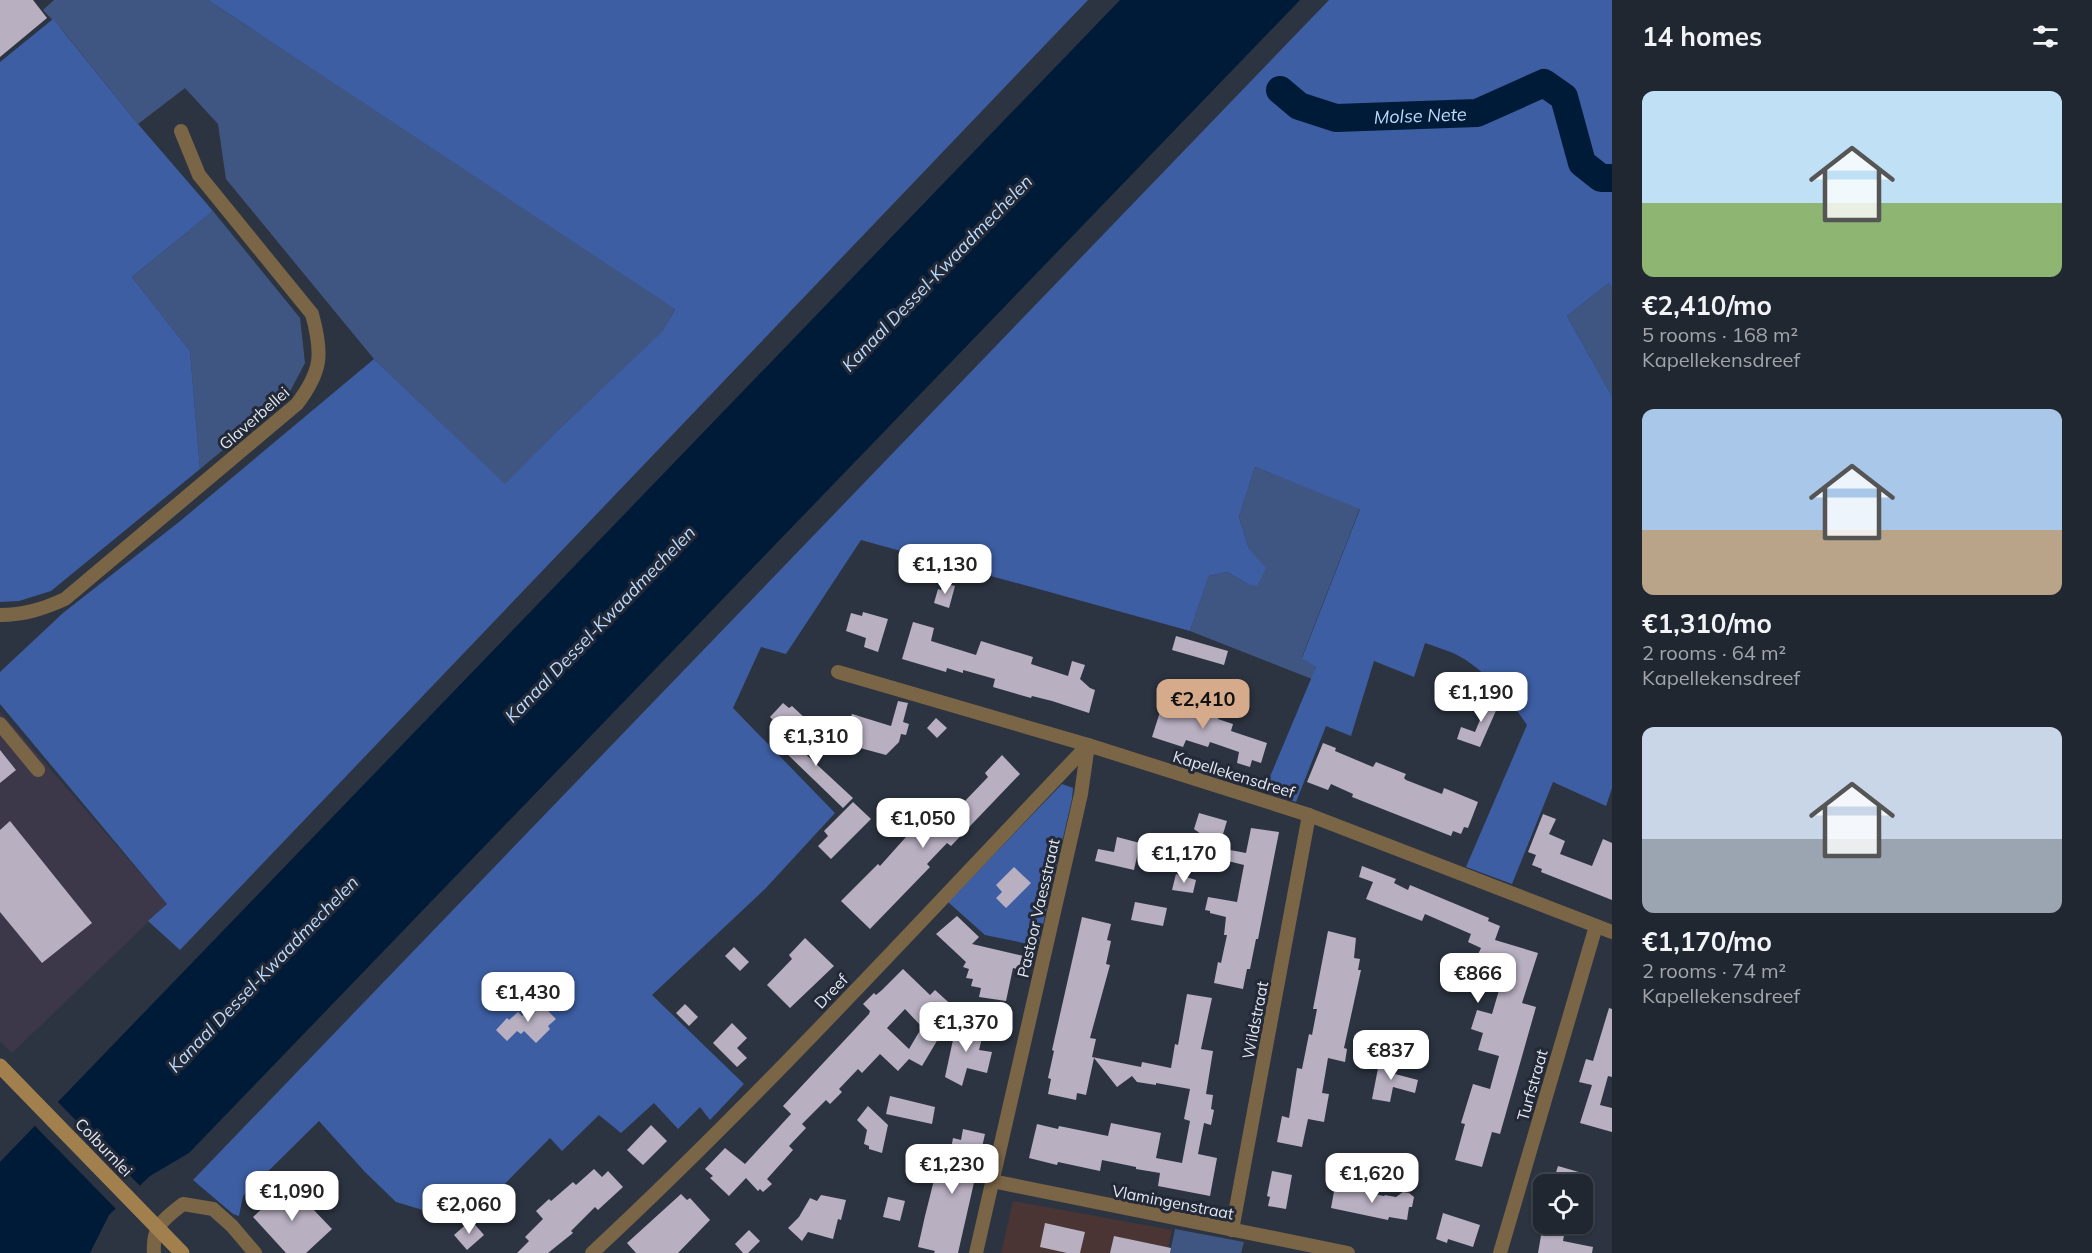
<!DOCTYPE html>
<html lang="en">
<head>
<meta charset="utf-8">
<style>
  :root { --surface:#212731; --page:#292f39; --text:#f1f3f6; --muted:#a2a5ab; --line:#3e444d; --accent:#d6ab8b }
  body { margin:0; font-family:Mulish,sans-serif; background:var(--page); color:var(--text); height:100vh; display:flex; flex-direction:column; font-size:22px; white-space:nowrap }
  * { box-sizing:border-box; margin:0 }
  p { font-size:20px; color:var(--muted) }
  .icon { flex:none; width:33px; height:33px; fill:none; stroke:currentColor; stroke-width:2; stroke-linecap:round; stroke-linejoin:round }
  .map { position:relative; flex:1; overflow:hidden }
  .panel { display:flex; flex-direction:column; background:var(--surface); width:480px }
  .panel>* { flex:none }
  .tools { position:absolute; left:1533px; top:1174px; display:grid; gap:12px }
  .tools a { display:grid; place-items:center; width:60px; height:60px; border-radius:12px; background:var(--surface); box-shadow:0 2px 4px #0004,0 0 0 2px var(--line); font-size:30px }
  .price { position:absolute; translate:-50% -51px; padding:0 14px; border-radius:12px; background:#fff; color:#222; font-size:20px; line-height:39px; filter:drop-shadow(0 2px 3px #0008) }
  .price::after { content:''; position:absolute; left:50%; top:36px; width:18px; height:14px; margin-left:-9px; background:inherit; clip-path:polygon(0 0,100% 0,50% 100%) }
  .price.active { background:var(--accent); color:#111 }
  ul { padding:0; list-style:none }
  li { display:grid; align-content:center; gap:12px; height:318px; padding:0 30px }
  li span { display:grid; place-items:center; height:186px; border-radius:12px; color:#555 }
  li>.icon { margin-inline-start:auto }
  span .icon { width:108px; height:108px; fill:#fffc; stroke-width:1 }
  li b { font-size:26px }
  h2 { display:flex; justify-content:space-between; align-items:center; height:72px; padding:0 30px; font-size:26px }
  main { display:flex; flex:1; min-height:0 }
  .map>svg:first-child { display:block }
</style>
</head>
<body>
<main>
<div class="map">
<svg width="1612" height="1253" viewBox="0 0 1612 1253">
  <rect width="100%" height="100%" fill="#2c3441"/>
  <path fill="#3d3849" d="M0 711 167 904 12 1053 0 1041Z"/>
  <path fill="#4a3534" d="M1013 1201 1172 1230 1167 1253H1001Z"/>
  <g fill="#405682">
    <path d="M54 0H208L675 308 664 331 557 431 505 485 374 359 226 179 218 124 185 88 138 124 63 31 43 10Z"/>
    <path d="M213 211 300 318 305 363 287 397 200 469 190 351 132 277Z"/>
    <path d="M1609 283 1612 289V396L1567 316Z"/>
    <path d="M1255 467 1360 508 1302 657 1316 666 1312 679 1190 631 1209 576 1227 572 1248 584 1249 549 1239 517Z"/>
    <path d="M1175 1229 1244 1242 1241 1253H1170Z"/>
  </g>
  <g fill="#3d5ea2">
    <path d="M208 0H1088L180 950 148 921 167 904 0 704V672L63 613 179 522 374 359 505 484 557 431 663 331 675 309Z"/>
    <path d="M1329 0H1612V289L1609 283 1567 316 1612 396V788L1606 806 1553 782 1512 884 1466 867 1527 725C1511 700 1484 669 1457 655 1447 650 1436 647 1425 643L1414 677 1374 661 1351 736 1326 726 1296 802 1264 791 1316 667 1302 658 1360 509 1255 467 1239 517 1249 549 1266 568 1257 586 1248 584 1227 572 1209 576 1190 631 861 540 786 654 761 647 733 708 835 813 765 889 652 995 744 1084 710 1120 700 1107 678 1129 654 1103 621 1133 599 1115 562 1151 550 1138 476 1213 463 1222 396 1202 365 1172 319 1121 243 1196 239 1216 233 1214 193 1180Z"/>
    <path d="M53 19 138 124 213 211 132 277 190 351 200 469 51 591 19 601 0 602V62Z"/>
    <path d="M1062 784 1073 788 1072 799 1038 946 985 935 948 902Z"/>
  </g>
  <path fill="#001b38" d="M1120 0H1300L189 1153 150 1176 109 1215 90 1253H0V1162Z"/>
  <path fill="#2c3441" d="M56 1100 142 1188 118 1211 33 1124Z"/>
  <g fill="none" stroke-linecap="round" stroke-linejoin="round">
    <path stroke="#001b38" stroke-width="28" id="s1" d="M1280 90 1299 106 1336 118 1477 113 1544 83 1564 97 1582 163 1601 178H1612"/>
  </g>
  <g fill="#b8afc1" fill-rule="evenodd">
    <path d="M0 0H33L47 18 0 57Z"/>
    <path d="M943 583 955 586 949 608 934 603 938 589 941 590Z"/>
    <path d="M863 612 888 619 878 652 864 647 866 638 846 631 851 613 862 616Z"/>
    <path d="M913 622 934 628 931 641 976 655 981 641 1033 657 1031 664 1068 676 1072 661 1085 665 1080 679 1090 688 1095 690 1089 713 1052 701 1032 696 1031 698 993 687 995 679 963 670V673L947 668 946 672 902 659Z"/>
    <path d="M1176 636 1228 651 1224 665 1172 650Z"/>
    <path d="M1166 693 1197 702 1195 709 1219 716 1218 719 1233 724 1231 731 1267 743 1261 763 1252 760 1250 767 1237 763 1239 752 1210 742 1208 747 1186 740 1183 747 1152 737Z"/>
    <path d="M1491 693 1502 697 1480 747 1457 739 1461 727 1475 732Z"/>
    <path d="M898 701 908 703 903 722 909 724 906 735 901 734 899 742 886 755 838 742 844 722 849 723 852 714 891 726Z"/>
    <path d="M783 703 789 708 792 706 807 720 790 737 770 717Z"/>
    <path d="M936 718 947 728 937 738 927 728Z"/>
    <path d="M810 723 818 730 800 749 853 798 843 808 783 750Z"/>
    <path d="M1323 743 1336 748 1335 751 1373 767 1376 762 1406 774 1404 778 1406 780 1442 794 1444 788 1478 802 1468 828 1464 827 1461 834 1453 831 1451 836 1352 797 1353 794 1331 784 1328 790 1307 782Z"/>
    <path d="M0 750 16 770 0 783Z"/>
    <path d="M1002 755 1020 774 951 846 947 843 927 864 930 867 870 929 841 901 878 864 880 866 922 819 923 820 929 815 941 826 988 777 985 773Z"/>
    <path d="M853 802 871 819 831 859 818 846 828 836 824 831Z"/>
    <path d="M1199 813 1227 821 1219 847 1194 829Z"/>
    <path d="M1543 814 1556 819 1549 834 1565 841 1560 854 1592 866 1603 839 1612 843V900L1541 872 1542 869 1532 865 1536 855 1528 852Z"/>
    <path d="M10 821 92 923 42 963 0 912V830Z"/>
    <path d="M1251 828 1279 832 1258 939H1256L1250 969H1247L1243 989 1214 983 1218 962 1221 963 1227 935H1224L1226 917 1210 913V911L1205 910 1208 897 1237 902 1244 865 1228 861 1230 850 1246 853Z"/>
    <path d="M1117 837 1140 843 1134 870 1095 861 1098 849 1114 852Z"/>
    <path d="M1362 866 1396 879 1394 883 1408 890 1410 885 1489 918 1488 921 1500 926 1495 940 1538 953 1522 1003 1536 1007 1500 1134 1492 1132 1482 1167 1455 1160 1465 1124 1461 1123 1473 1084 1490 1089 1499 1056 1478 1050 1483 1033 1471 1029 1477 1010 1492 1014 1502 980 1482 974 1481 976 1470 971 1481 948 1468 942 1471 934 1425 914 1422 921 1366 899 1373 882 1359 877Z"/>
    <path d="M1014 867 1031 883 1006 908 996 898 1002 892 996 885Z"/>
    <path d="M1176 874 1196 880 1193 893 1172 890Z"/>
    <path d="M1135 902 1167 908 1163 926 1131 920Z"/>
    <path d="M957 916 979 937 972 944 1028 957 1024 971 1013 968 1006 1001 979 997 981 988 971 986 973 979 966 978 969 969 963 967 966 962 936 934Z"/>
    <path d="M1082 917 1111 924 1107 940 1111 941 1106 964 1110 965 1090 1038 1096 1039 1092 1057 1141 1067 1142 1062 1171 1068 1175 1044 1178 1045 1187 994 1212 998 1201 1049 1213 1051 1206 1094 1213 1095 1211 1109 1214 1110 1211 1125 1204 1123 1198 1154 1217 1158 1210 1196 1158 1186 1160 1173 1136 1169V1167L1102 1160 1100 1171 1058 1162 1057 1165 1029 1158 1037 1124 1058 1129 1059 1126 1108 1136 1111 1123 1161 1133 1156 1158 1182 1163 1190 1121 1184 1119 1190 1089 1156 1083V1085L1137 1082 1132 1076 1117 1087 1094 1058 1086 1095 1077 1093 1076 1100 1048 1094 1051 1079 1048 1078 1054 1051 1052 1050Z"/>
    <path d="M1328 931 1356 938 1354 958 1360 959 1358 970H1361L1344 1048 1347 1049 1345 1062 1328 1058 1322 1093 1329 1094 1324 1122 1308 1119 1302 1147 1277 1142 1282 1116 1289 1118 1297 1068 1302 1069 1309 1034 1312 1035 1317 1009H1313Z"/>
    <path d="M805 938 834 966 790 1008 767 985 792 959 789 955Z"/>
    <path d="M734 947 749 962 740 971 725 956Z"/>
    <path d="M903 969 930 995 935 990 956 1009 922 1066 909 1059 898 1071 880 1054 862 1073 858 1069 839 1089 842 1092 830 1104 826 1100 802 1124 806 1128 789 1146 793 1150 767 1179 772 1184 763 1192 760 1189 758 1191 746 1178 729 1196 710 1178 713 1176 705 1169 725 1148 745 1164 791 1114 783 1106 869 1014 870 1011 863 1004 874 993 876 995 882 990ZM905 1009 922 1027 909 1049 887 1028Z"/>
    <path d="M538 1001 556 1019 548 1026 550 1029 536 1043 524 1031 521 1034 517 1031 507 1041 496 1030 507 1018 509 1020 518 1012 522 1016Z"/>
    <path d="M685 1004 698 1017 689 1026 676 1013Z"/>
    <path d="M1609 1008 1612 1009V1077L1608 1076 1600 1105 1612 1108V1132L1580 1123 1592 1085 1579 1082 1586 1059 1593 1061Z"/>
    <path d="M959 1012 973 1025 971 1035 982 1038 979 1050 992 1052 987 1073 967 1068 962 1086 945 1077Z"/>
    <path d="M732 1023 747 1038 737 1048 747 1058 737 1067 713 1043Z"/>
    <path d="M1380 1058 1397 1062 1395 1074 1418 1080 1415 1093 1393 1087 1390 1102 1372 1099Z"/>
    <path d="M890 1096 935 1107 932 1124 886 1114Z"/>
    <path d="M868 1106 888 1125 882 1153 869 1149V1146L864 1144 867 1130 857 1120Z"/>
    <path d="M651 1125 667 1141 643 1165 627 1150Z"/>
    <path d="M963 1129 985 1134 958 1253H934L935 1251 918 1247 925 1216 937 1168 942 1169 945 1153 951 1149 953 1138 961 1140Z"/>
    <path d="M1558 1166 1589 1175 1586 1185H1552Z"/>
    <path d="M594 1169 602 1177 608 1171 623 1187 598 1210 595 1207 571 1231 573 1233 548 1253H517L529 1241 525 1237 543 1219 536 1211 549 1199 551 1201 573 1182 576 1185Z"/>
    <path d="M1272 1171 1292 1175 1286 1209 1268 1206 1270 1197 1267 1196Z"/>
    <path d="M289 1184 332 1229 306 1253H286L253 1217Z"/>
    <path d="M1335 1186 1384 1196 1385 1195 1396 1197 1403 1192 1409 1193 1414 1197 1412 1207H1409L1407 1220 1389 1217 1388 1220 1331 1208Z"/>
    <path d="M681 1194 687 1200 690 1198 710 1220 678 1253H636L627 1243Z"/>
    <path d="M821 1195 846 1200 841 1220 838 1219 833 1239 808 1232 802 1241 788 1228 799 1217 810 1198 817 1201Z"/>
    <path d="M888 1197 905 1201 900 1221 883 1217Z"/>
    <path d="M1443 1213 1480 1225 1473 1247 1448 1239 1447 1243 1436 1239Z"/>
    <path d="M471 1220 484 1235 467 1250 454 1235Z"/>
    <path d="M1045 1223 1085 1232 1080 1253H1067L1040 1247Z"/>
    <path d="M1543 1224H1566L1563 1241 1593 1247 1592 1253H1538Z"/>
    <path d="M749 1230 760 1241 748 1253H743L735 1244Z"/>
    <path d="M1114 1236 1171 1248 1170 1253H1110Z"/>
  </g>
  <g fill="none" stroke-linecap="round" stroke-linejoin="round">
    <g stroke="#7a6546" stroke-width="14">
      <path d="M0 615C24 615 43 609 65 599L297 404C322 371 323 354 312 314L199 175 181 131"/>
      <path d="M838 672 1088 745 1309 815 1612 932"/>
      <path d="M0 724 38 770"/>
      <path d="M992 1181 1348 1253"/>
      <path d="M1232 1230 1309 815"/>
      <path d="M154 1253C152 1226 164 1219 183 1204L213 1209 232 1226 255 1253"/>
      <path d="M592 1253C765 1092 925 916 1088 745"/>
      <path d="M976 1253 1081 794 1088 745"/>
      <path d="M1500 1253 1596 926"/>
    </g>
    <path stroke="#a1804e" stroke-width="15" d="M0 1066 182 1253"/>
  </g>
  <g text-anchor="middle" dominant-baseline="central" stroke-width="6" stroke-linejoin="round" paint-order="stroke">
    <g font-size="16" fill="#e2e7f0" stroke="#232937">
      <text transform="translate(254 418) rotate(-41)">Glaverbellei</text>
      <text transform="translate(1234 774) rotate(17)">Kapellekensdreef</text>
      <text transform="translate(1038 908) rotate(-77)">Pastoor Vaesstraat</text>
      <text transform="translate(831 991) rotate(-46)">Dreef</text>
      <text transform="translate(1255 1020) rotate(-79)">Wildstraat</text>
      <text transform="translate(1532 1085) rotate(-74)">Turfstraat</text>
      <text transform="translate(104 1147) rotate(46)">Colburnlei</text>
      <text transform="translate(1173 1202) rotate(11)">Vlamingenstraat</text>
    </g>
    <g font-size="18" font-style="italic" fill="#bbdbfd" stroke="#232937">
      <text stroke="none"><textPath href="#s1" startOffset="148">Molse Nete</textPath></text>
      <text transform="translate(937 273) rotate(-46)">Kanaal Dessel-Kwaadmechelen</text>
      <text transform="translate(600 624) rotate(-46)">Kanaal Dessel-Kwaadmechelen</text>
      <text transform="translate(263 974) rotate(-46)">Kanaal Dessel-Kwaadmechelen</text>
    </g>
  </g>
</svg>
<div class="tools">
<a><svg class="icon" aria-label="locate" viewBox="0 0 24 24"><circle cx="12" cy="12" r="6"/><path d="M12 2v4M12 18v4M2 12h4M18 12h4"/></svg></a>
</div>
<b class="price" style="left:945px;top:595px">€1,130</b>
<b class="price" style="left:1481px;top:723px">€1,190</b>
<b class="price active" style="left:1203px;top:730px">€2,410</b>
<b class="price" style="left:816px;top:767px">€1,310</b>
<b class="price" style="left:923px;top:849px">€1,050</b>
<b class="price" style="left:1184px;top:884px">€1,170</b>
<b class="price" style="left:1478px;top:1004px">€866</b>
<b class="price" style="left:528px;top:1023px">€1,430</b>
<b class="price" style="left:966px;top:1053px">€1,370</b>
<b class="price" style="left:1391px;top:1081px">€837</b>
<b class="price" style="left:952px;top:1195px">€1,230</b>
<b class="price" style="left:1372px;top:1204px">€1,620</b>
<b class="price" style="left:292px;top:1222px">€1,090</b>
<b class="price" style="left:469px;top:1235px">€2,060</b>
</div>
<section class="panel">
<h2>14 homes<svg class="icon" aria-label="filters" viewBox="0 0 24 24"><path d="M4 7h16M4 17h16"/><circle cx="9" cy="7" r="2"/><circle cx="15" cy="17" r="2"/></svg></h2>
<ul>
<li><span style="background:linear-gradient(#bfe0f5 60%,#8fb573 0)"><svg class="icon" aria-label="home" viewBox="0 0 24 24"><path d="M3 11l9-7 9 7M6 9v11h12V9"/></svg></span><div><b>€2,410/mo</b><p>5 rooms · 168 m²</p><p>Kapellekensdreef</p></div></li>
<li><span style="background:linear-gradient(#a9c7e8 65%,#b9a48a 0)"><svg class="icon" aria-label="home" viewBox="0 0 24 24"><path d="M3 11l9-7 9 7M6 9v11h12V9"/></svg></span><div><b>€1,310/mo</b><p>2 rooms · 64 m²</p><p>Kapellekensdreef</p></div></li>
<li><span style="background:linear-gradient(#c9d6e8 60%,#9aa5b1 0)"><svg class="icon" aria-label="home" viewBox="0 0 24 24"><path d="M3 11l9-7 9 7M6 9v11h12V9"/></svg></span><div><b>€1,170/mo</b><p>2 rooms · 74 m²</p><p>Kapellekensdreef</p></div></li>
</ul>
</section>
</main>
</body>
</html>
